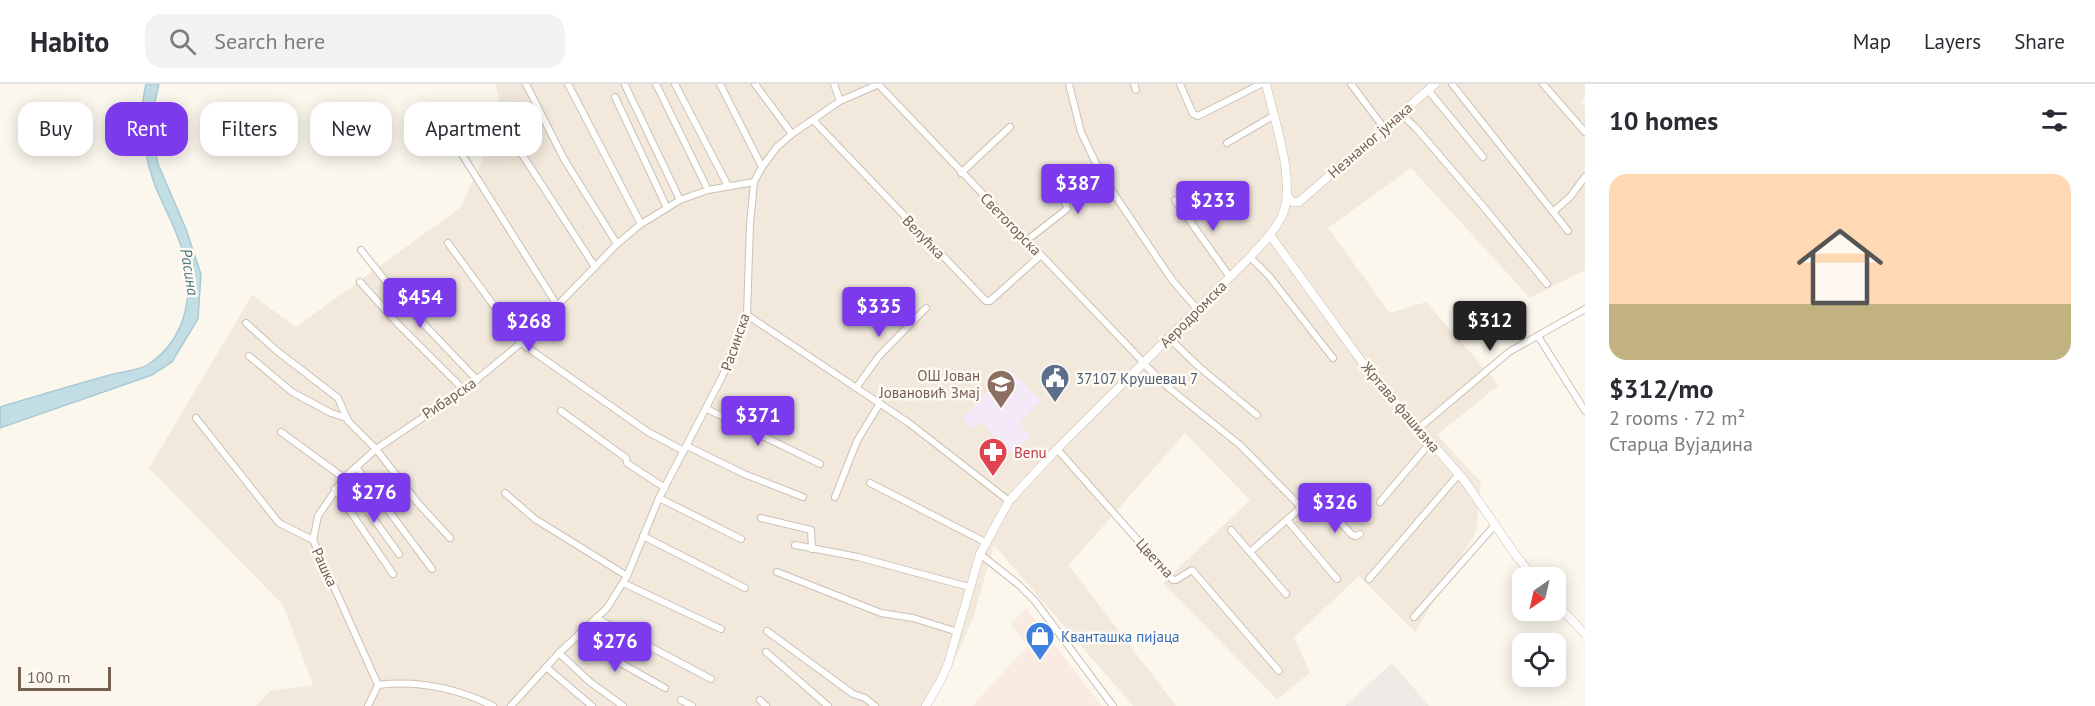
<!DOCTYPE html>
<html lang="en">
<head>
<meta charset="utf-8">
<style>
  :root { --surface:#fff; --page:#f2f2f3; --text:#2b2b33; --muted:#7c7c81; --line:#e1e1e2; --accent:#7c3aed }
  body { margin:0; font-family:"PT Sans",sans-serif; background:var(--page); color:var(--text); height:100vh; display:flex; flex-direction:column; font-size:22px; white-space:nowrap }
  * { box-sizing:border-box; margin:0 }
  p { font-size:20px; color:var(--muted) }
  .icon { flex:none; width:33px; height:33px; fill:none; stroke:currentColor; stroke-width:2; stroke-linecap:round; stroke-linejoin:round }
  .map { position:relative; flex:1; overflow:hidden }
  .drawer { display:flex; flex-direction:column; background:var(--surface); width:510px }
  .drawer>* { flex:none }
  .top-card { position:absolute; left:18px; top:18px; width:570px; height:54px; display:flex; gap:12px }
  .needle { width:39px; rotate:214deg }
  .buttons { position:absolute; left:1512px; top:483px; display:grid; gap:12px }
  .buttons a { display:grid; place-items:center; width:54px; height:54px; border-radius:12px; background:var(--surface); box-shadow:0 3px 15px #0003; font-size:30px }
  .scale { position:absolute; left:18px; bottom:15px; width:93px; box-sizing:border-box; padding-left:6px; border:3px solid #756051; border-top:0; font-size:16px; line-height:21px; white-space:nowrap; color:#756051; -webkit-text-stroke:4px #fefbf4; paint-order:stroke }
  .price { position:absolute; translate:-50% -51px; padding:0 14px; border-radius:6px; background:var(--accent); color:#fff; font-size:20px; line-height:39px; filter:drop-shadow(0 2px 3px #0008) }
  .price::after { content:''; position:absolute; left:50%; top:36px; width:18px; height:14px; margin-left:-9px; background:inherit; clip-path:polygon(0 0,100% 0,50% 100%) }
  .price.on { background:#222; color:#fff }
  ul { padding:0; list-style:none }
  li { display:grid; align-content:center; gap:12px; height:318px; padding:0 24px }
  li+li { border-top:2px solid var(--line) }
  li span { display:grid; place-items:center; height:186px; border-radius:18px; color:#555 }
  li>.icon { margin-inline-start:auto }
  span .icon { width:108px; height:108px; fill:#fffc; stroke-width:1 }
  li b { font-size:26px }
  h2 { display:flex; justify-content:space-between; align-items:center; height:72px; padding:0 24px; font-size:26px }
  .tag { padding:0 21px; border-radius:18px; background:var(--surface); box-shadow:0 3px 15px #0003; font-size:21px; line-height:54px }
  .tag.on { background:var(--accent); color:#fff }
  header { display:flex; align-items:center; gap:36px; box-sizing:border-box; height:84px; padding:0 30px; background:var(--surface); border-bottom:2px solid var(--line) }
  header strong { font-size:28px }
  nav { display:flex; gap:33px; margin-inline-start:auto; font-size:21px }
  .search { width:420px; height:54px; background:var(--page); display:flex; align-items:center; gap:15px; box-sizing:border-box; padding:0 21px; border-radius:18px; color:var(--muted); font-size:22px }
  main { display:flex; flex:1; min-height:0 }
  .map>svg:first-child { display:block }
</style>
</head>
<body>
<header>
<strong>Habito</strong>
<div class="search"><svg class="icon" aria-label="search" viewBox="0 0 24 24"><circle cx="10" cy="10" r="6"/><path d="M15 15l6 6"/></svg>Search here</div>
<nav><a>Map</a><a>Layers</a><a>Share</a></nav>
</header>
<main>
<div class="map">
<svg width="1585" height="622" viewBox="0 0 1585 622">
  <rect width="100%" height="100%" fill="#fbf7ed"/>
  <path fill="#f2e9dc" d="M495 0H1585V13L1581 18 1585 22V186L1530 214 1411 84 1328 144 1390 229 1426 218 1499 301 1437 351 1481 398 1476 448 1415 548 1359 492 1294 553 1310 589 1277 615 1163 499 1250 416 1185 349 1069 481 1176 622H1133L994 461 973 534 944 599 926 622H256L270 607 313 601 283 521 149 384 252 211 296 243 461 123 503 29Z"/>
  <path fill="#faebe2" d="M1026 524 1081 595 1102 622H972L1028 561 1010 540Z"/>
  <path fill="#eeeae5" d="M1392 579 1429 622H1345Z"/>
  <path fill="#f4e9f8" d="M1010 285 1041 317 1019 340 1031 351 1012 370 980 337 972 344 962 334Z"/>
  <path fill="#c3dde4" stroke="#aacbd5" stroke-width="1.5" d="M146 0H159L151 34 153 59 158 80 186 145 201 190 198 235 172 278 152 291 0 344V323C37 312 73 301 110 291 122 287 139 287 149 280 188 253 196 205 181 162 174 140 162 120 154 99 143 67 138 33 146 0Z"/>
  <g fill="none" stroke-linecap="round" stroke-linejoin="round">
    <g stroke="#cdc0b3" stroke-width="8">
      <g id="minor">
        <path d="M526 0 564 75 617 160"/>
        <path d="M568 0 641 140"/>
        <path d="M656 0 708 106"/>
        <path d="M675 0 728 102"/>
        <path d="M720 0 762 83"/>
        <path d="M755 0 792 50"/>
        <path d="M834 0 840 17"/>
        <path d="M878 0 1144 279"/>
        <path d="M1069 0 1081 48 1102 92 1172 196 1198 226"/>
        <path d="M1134 0 1136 6"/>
        <path d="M1180 0 1193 30 1198 32 1261 0"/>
        <path d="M1351 0 1384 44"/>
        <path d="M1452 0 1568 147"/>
        <path d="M1543 0 1585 48"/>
        <path d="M625 1 680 116"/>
        <path d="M1428 6 1483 73"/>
        <path d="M615 13 667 124"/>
        <path d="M1401 30 1416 44 1482 121 1547 200"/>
        <path d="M813 36 986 217H990L1041 171"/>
        <path d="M505 44 595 183"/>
        <path d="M1227 59 1273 32"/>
        <path d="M458 64 557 221"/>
        <path d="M961 89 1010 43"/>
        <path d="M1175 116 1230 193"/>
        <path d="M1553 128 1570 113 1585 93"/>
        <path d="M1026 157 1067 125 1066 120 1047 85"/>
        <path d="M448 159 521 259 648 348 684 367"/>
        <path d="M361 166 399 214 477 296"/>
        <path d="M1250 173 1269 192 1333 274"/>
        <path d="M360 198 398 240 464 306"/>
        <path d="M747 231 909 339 1009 417"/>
        <path d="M246 239 277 267 338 314 348 337 376 365 417 418 450 454"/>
        <path d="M1538 252 1585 327"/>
        <path d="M1169 254 1198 282 1257 331"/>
        <path d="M249 272 292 308 331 329 347 334"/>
        <path d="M1144 280 1169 304 1240 361 1301 423"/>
        <path d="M856 304 879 272 926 224"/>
        <path d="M707 325 820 380"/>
        <path d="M561 327 626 374 627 379 665 404"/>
        <path d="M196 334 279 439 313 456 378 601"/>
        <path d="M1418 345 1509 268 1585 225"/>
        <path d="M281 348 344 394 399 470"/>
        <path d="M687 362 744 390 803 413"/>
        <path d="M1057 365 1173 496H1176L1192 486 1279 587"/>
        <path d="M356 383 432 485"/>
        <path d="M870 399 985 458"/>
        <path d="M335 405 393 490"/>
        <path d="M505 409 535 435 627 492"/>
        <path d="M835 413 857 357 880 319"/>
        <path d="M659 414 741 455"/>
        <path d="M1380 418 1430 359"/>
        <path d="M761 434 811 446 812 465"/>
        <path d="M1288 437 1337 495"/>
        <path d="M1231 446 1286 510"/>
        <path d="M643 452 745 504"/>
        <path d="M313 456 318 432 344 394 376 365 464 306 521 259 617 160 641 140 680 116 708 106 754 98"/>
        <path d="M795 461 858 473 969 503"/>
        <path d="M1250 468 1313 413 1321 417 1352 451 1356 452 1360 450"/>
        <path d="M980 470 1019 501 1035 517 1113 622"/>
        <path d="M777 488 881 529 913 534 958 548"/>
        <path d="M1369 495 1459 390"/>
        <path d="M623 499 721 545"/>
        <path d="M1414 533 1495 441"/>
        <path d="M596 534 711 595"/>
        <path d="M767 547 853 610 865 614 875 622"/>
        <path d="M579 550 624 581 665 604"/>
        <path d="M766 568 828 622"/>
        <path d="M559 569 590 598 623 622"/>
        <path d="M546 583 592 622"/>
        <path d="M681 616 692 622"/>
        <path d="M760 616 766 622"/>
        <path d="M368 622 378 601C419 596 456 604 493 622"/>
        <path d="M511 622 559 569 607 524 627 492 659 414 722 293 747 231 750 140 754 98 762 83 777 63 792 50 840 17 879 0"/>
      </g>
    </g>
    <g stroke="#cdc0b3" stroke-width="9">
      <g id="tertiary">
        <path d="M1287 111 1292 118H1299L1435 0"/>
        <path d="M1270 151 1370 289 1464 396 1515 470 1534 494"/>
        <path d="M1556 519 1585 550"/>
        <path d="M926 622 941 596 948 580 980 470 1009 417 1057 365 1250 173C1262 160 1274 148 1282 132 1297 99 1274 36 1266 0"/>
      </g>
    </g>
    <use href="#minor" stroke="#fff" stroke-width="6"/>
    <use href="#tertiary" stroke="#fff" stroke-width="8"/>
  </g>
  <defs>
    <g id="civic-pin" transform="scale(1.5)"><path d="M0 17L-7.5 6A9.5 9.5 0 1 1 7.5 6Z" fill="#5c6f8a" stroke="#fefbf4"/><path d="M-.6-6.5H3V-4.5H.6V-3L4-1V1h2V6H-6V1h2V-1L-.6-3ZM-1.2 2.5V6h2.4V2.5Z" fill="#fff"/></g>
    <g id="school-pin" transform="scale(1.5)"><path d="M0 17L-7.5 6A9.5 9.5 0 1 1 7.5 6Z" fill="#8d6e63" stroke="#fefbf4"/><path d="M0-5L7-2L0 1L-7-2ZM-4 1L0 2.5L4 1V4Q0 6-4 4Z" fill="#fff"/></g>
    <g id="pharmacy-pin" transform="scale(1.5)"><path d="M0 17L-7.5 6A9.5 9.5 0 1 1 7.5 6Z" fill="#e0444e" stroke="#fefbf4"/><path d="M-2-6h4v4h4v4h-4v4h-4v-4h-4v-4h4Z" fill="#fff"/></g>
    <g id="shop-pin" transform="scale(1.5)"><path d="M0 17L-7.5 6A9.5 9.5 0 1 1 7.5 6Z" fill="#3f7fe0" stroke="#fefbf4"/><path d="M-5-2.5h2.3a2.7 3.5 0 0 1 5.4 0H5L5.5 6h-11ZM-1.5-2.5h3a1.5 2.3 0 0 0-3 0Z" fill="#fff"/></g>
  </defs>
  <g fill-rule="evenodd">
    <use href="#civic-pin" x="1055" y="294"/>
    <use href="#school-pin" x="1001" y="300"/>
    <use href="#pharmacy-pin" x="993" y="368"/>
    <use href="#shop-pin" x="1040" y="552"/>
  </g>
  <g text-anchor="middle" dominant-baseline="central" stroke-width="5" stroke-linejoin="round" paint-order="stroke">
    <g font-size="15" fill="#756051" stroke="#fefbf4">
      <text transform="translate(1370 56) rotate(-41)">Незнаног јунака</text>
      <text transform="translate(1011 140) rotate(46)">Светогорска</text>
      <text transform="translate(924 153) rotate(46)">Велућка</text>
      <text transform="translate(1193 230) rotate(-45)">Аеродромска</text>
      <text transform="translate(735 258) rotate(-71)">Расинска</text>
      <text transform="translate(449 314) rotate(-34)">Рибарска</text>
      <text transform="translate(1401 323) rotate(50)">Жртава фашизма</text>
      <text transform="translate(1155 474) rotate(47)">Цветна</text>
      <text transform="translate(325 483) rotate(65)">Рашка</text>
    </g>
    <g font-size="15" fill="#785e54" stroke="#fefbf4" text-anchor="end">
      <text x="980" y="291">ОШ Јован<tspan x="980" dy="17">Јовановић Змај</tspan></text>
    </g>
    <g font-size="15" fill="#4e5e75" stroke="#fefbf4" text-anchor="start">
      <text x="1076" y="294">37107 Крушевац 7</text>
    </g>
    <g font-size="15" fill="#be3a42" stroke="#fefbf4" text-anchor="start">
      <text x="1014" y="368">Benu</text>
    </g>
    <g font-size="15" fill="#366cbe" stroke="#fefbf4" text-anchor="start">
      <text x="1061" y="552">Кванташка пијаца</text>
    </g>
    <g font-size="16" font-style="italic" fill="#4c7986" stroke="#fefbf4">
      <text transform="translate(190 188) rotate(81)">Расина</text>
    </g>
  </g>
</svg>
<div class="buttons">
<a><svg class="needle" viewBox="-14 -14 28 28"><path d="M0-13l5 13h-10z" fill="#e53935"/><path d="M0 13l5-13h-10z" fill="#7c7c81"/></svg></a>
<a><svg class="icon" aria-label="locate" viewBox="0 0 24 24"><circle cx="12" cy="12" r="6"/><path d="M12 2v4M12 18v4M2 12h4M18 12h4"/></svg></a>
</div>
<div class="scale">100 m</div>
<b class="price" style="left:1078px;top:131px">$387</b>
<b class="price" style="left:1213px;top:148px">$233</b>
<b class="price" style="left:420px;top:245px">$454</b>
<b class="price" style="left:879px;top:254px">$335</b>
<b class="price on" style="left:1490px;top:268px">$312</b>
<b class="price" style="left:529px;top:269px">$268</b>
<b class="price" style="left:758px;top:363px">$371</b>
<b class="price" style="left:374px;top:440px">$276</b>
<b class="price" style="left:1335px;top:450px">$326</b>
<b class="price" style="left:615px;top:589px">$276</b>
<div class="top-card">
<a class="tag">Buy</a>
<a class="tag on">Rent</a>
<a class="tag">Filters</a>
<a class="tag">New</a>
<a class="tag">Apartment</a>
</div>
</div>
<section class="drawer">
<h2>10 homes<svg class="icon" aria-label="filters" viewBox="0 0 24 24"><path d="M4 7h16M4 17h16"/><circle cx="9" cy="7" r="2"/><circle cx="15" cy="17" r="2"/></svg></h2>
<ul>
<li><span style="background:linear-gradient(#ffd9b3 70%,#c2b280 0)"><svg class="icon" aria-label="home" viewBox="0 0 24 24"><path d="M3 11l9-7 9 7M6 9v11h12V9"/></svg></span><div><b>$312/mo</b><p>2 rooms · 72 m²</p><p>Старца Вујадина</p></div></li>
</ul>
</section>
</main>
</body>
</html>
